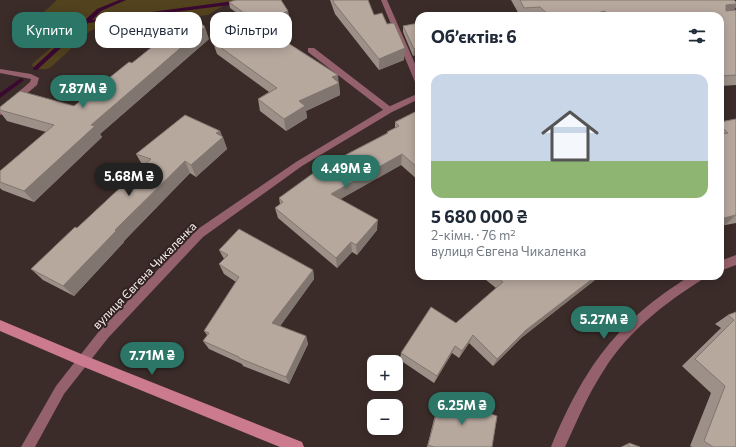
<!DOCTYPE html>
<html lang="uk">
<head>
<meta charset="utf-8">
<style>
  :root { --surface:#fff; --page:#f2f2f3; --text:#1f2937; --muted:#747a83; --accent:#2c7668 }
  body { margin:0; font-family:Commissioner,sans-serif; background:var(--page); color:var(--text); height:100vh; display:flex; flex-direction:column; font-size:15px; white-space:nowrap }
  * { box-sizing:border-box; margin:0 }
  p { font-size:13px; color:var(--muted) }
  .icon { flex:none; width:22px; height:22px; fill:none; stroke:currentColor; stroke-width:2; stroke-linecap:round; stroke-linejoin:round }
  .map { position:relative; flex:1; overflow:hidden }
  .drawer { position:absolute; left:415px; top:12px; width:309px; height:268px; display:flex; flex-direction:column; background:var(--surface); border-radius:12px; box-shadow:0 2px 10px #0003 }
  .drawer>* { flex:none }
  .banner { position:absolute; left:12px; top:12px; width:343px; height:36px; display:flex; gap:8px }
  .buttons { position:absolute; left:367px; top:355px; display:grid; gap:8px }
  .buttons a { display:grid; place-items:center; width:36px; height:36px; border-radius:8px; background:var(--surface); box-shadow:0 2px 10px #0003; font-size:20px }
  .price { position:absolute; translate:-50% -34px; padding:0 9px; border-radius:14px; background:var(--accent); color:#fff; font-size:13px; line-height:26px; filter:drop-shadow(0 1px 2px #0008) }
  .price::after { content:''; position:absolute; left:50%; top:24px; width:12px; height:9px; margin-left:-6px; background:inherit; clip-path:polygon(0 0,100% 0,50% 100%) }
  .price.current { background:#222; color:#fff }
  ul { padding:0; list-style:none }
  li { display:grid; align-content:center; gap:8px; height:212px; padding:0 16px }
  li span { display:grid; place-items:center; height:124px; border-radius:12px; color:#555 }
  li>.icon { margin-inline-start:auto }
  span .icon { width:72px; height:72px; fill:#fffc; stroke-width:1 }
  li b { font-size:17px }
  h2 { display:flex; justify-content:space-between; align-items:center; height:48px; padding:0 16px; font-size:17px }
  .chip { padding:0 14px; border-radius:12px; background:var(--surface); box-shadow:0 2px 10px #0003; font-size:14px; line-height:36px }
  .chip.current { background:var(--accent); color:#fff }
  .map>svg:first-child { display:block }
</style>
</head>
<body>
<div class="map">
<svg width="736" height="447" viewBox="0 0 736 447">
  <rect width="100%" height="100%" fill="#3b2c29"/>
  <path fill="#52421e" d="M57 0H256L226 4 208 15 98 28 90 31 50 68C43 70 38 70 32 66L33 63 59 41 61 34 59 31 37 27 33 24 35 20Z"/>
  <g fill="none" stroke-linecap="round" stroke-linejoin="round">
    <g fill="#3b0831" fill-rule="evenodd">
      <path d="M119 0H126L101 11 92 20 241 0H256L253 2 88 23 37 70H33V68L97 9Z"/>
      <path d="M21 78 24 80 23 81 0 98V93Z"/>
    </g>
    <path fill="#95616d" fill-rule="evenodd" d="M308 48H314L392 108 393 110 392 112H386L308 52Z"/>
    <g fill="#95616d" fill-rule="evenodd">
      <path d="M381 0H387L419 73V84L415 82Z"/>
      <path d="M0 69 31 74 39 78 37 85 3 114 0 115V108L30 82 31 79 0 73Z"/>
      <path d="M419 93V99L392 112 302 166 203 237 108 338 64 394 35 447H21L56 386 100 330 195 231 296 162 386 108Z"/>
      <path d="M736 255V265L720 271V261Z"/>
      <path d="M690 276H704L703 279C665 303 628 331 604 370 588 394 577 421 565 447H551C584 368 616 322 690 276Z"/>
    </g>
    <path fill="#cc7b8f" fill-rule="evenodd" d="M0 320 86 356 302 442 304 447H280L79 365 0 331Z"/>
  </g>
  <g fill="#9d9088">
    <path d="M330 0H368L374 15 404 60 379 70 335 14Z"/>
    <path d="M511 0H734L736 2V7L734 10H736V85L720 86V16H520Z"/>
    <path d="M229 2 288 11 289 18 265 28 339 83 340 95 306 111 307 118 286 131 260 111 258 99 269 92 217 54 213 42 252 24 230 8Z"/>
    <path d="M419 23V53L413 56 403 32V26Z"/>
    <path d="M209 39 100 134 102 137 34 202 2 190 0 188V171L46 132 7 121 0 112V107L74 106Z"/>
    <path d="M419 110V181L401 165 340 199 377 230 357 255 352 252 337 268 278 218 275 208 280 204 279 198 332 162 387 133V132L395 128V122Z"/>
    <path d="M736 119V223L720 226V122Z"/>
    <path d="M220 131 227 149 196 177 190 173 124 241V242L74 296 43 280 31 269 77 228 144 166H143L136 154Z"/>
    <path d="M219 250 313 270 314 279 280 326 306 336 308 344 289 384 243 366 242 364 209 349 203 341 207 335 204 331 236 282 224 274 219 264 224 259Z"/>
    <path d="M481 276H600L521 338 493 366 469 343 459 358 452 353 434 383 400 360 401 353 456 323 496 288Z"/>
    <path d="M736 312V447H692L690 446 711 393 682 366 721 328 715 324 728 315Z"/>
    <path d="M441 396 492 447H427L438 403Z"/>
    <path d="M629 443 640 447H621Z"/>
  </g>
  <g fill="#80766f">
    <path d="M736 4V7L731 14 719 16 726 5Z"/>
    <path d="M288 11 289 18 260 30 259 24Z"/>
    <path d="M605 11 603 16H584Z"/>
    <path d="M205 27 209 39 100 134 102 137 34 202 24 191 91 125Z"/>
    <path d="M419 47V53L413 56 414 49Z"/>
    <path d="M405 48 404 60 379 70V59Z"/>
    <path d="M338 75 340 95 306 111 307 118 286 131 284 119 299 101 332 77Z"/>
    <path d="M220 131 222 137H223L227 149 196 177 191 165 216 133Z"/>
    <path d="M402 154 401 165 332 204 331 194Z"/>
    <path d="M185 161 190 173 124 241V242L74 296 63 286 115 230Z"/>
    <path d="M736 215 725 225 720 226V219Z"/>
    <path d="M378 220 377 230 357 255 356 245Z"/>
    <path d="M351 242 352 252 337 268 336 258Z"/>
    <path d="M313 270 314 279 276 332 272 323Z"/>
    <path d="M596 276H600L521 338 493 366 497 359 526 330Z"/>
    <path d="M473 335 469 343 459 358 462 351Z"/>
    <path d="M306 336 308 344 289 384 286 377Z"/>
    <path d="M455 346 452 353 434 383 437 376Z"/>
  </g>
  <g fill="#b7a89e" stroke="#80766f">
    <path d="M236 0H281L288 11 259 24 229 2Z"/>
    <path d="M333 0H368L374 15 382 13 387 24 394 23 405 48 379 59 334 3Z"/>
    <path d="M520 0H734L736 2V4L726 5V11L736 10V75L720 76V16H607L605 11 584 16H550L540 7 524 8Z"/>
    <path d="M193 14 205 27 91 125 95 126 24 191 0 182V171L54 125 0 110V107L20 91 74 106 129 62 132 63Z"/>
    <path d="M255 22 338 75 332 77 339 83 299 101 305 106 284 119 258 99 277 88 213 42Z"/>
    <path d="M419 23V47L414 49 403 26Z"/>
    <path d="M419 110V169L402 154 331 194 378 220 356 245 351 242 336 258 275 208 283 202 279 198 330 161 332 162 388 133 387 132 399 126 395 122Z"/>
    <path d="M185 115 220 131 216 133 223 137 191 165 185 161 115 230 116 231 63 286 31 269 75 227 77 228 151 159 136 154Z"/>
    <path d="M736 119V215L720 219V134L728 133 720 125V122Z"/>
    <path d="M239 229 313 270 272 323 306 336 286 377 239 358V357L203 341 209 333 204 331 239 277 219 264 228 255 219 250Z"/>
    <path d="M496 276H596L526 330 497 359 473 335 462 351 455 346 437 376 401 353 431 307 456 323 503 282Z"/>
    <path d="M736 312V447H713L704 441 725 386 695 359 734 320 728 315Z"/>
    <path d="M441 396 497 416 492 447H434L428 445Z"/>
    <path d="M629 443 640 447H629Z"/>
  </g>
  <g text-anchor="middle" dominant-baseline="central" stroke-width="4" stroke-linejoin="round" paint-order="stroke">
    <g font-size="12" fill="#fbf0ee" stroke="#312320">
      <text transform="translate(144 275) rotate(-46)">вулиця Євгена Чикаленка</text>
    </g>
  </g>
</svg>
<div class="buttons">
<a>+</a>
<a>−</a>
</div>
<b class="price" style="left:83px;top:109px">7.87M ₴</b>
<b class="price" style="left:346px;top:189px">4.49M ₴</b>
<b class="price current" style="left:129px;top:197px">5.68M ₴</b>
<b class="price" style="left:604px;top:340px">5.27M ₴</b>
<b class="price" style="left:152px;top:376px">7.71M ₴</b>
<b class="price" style="left:462px;top:426px">6.25M ₴</b>
<div class="banner">
<a class="chip current">Купити</a>
<a class="chip">Орендувати</a>
<a class="chip">Фільтри</a>
</div>
<section class="drawer">
<h2>Об’єктів: 6<svg class="icon" aria-label="filters" viewBox="0 0 24 24"><path d="M4 7h16M4 17h16"/><circle cx="9" cy="7" r="2"/><circle cx="15" cy="17" r="2"/></svg></h2>
<ul>
<li><span style="background:linear-gradient(#c9d6e8 70%,#8fb573 0)"><svg class="icon" aria-label="home" viewBox="0 0 24 24"><path d="M3 11l9-7 9 7M6 9v11h12V9"/></svg></span><div><b>5 680 000 ₴</b><p>2-кімн. · 76 m²</p><p>вулиця Євгена Чикаленка</p></div></li>
</ul>
</section>
</div>
</body>
</html>
